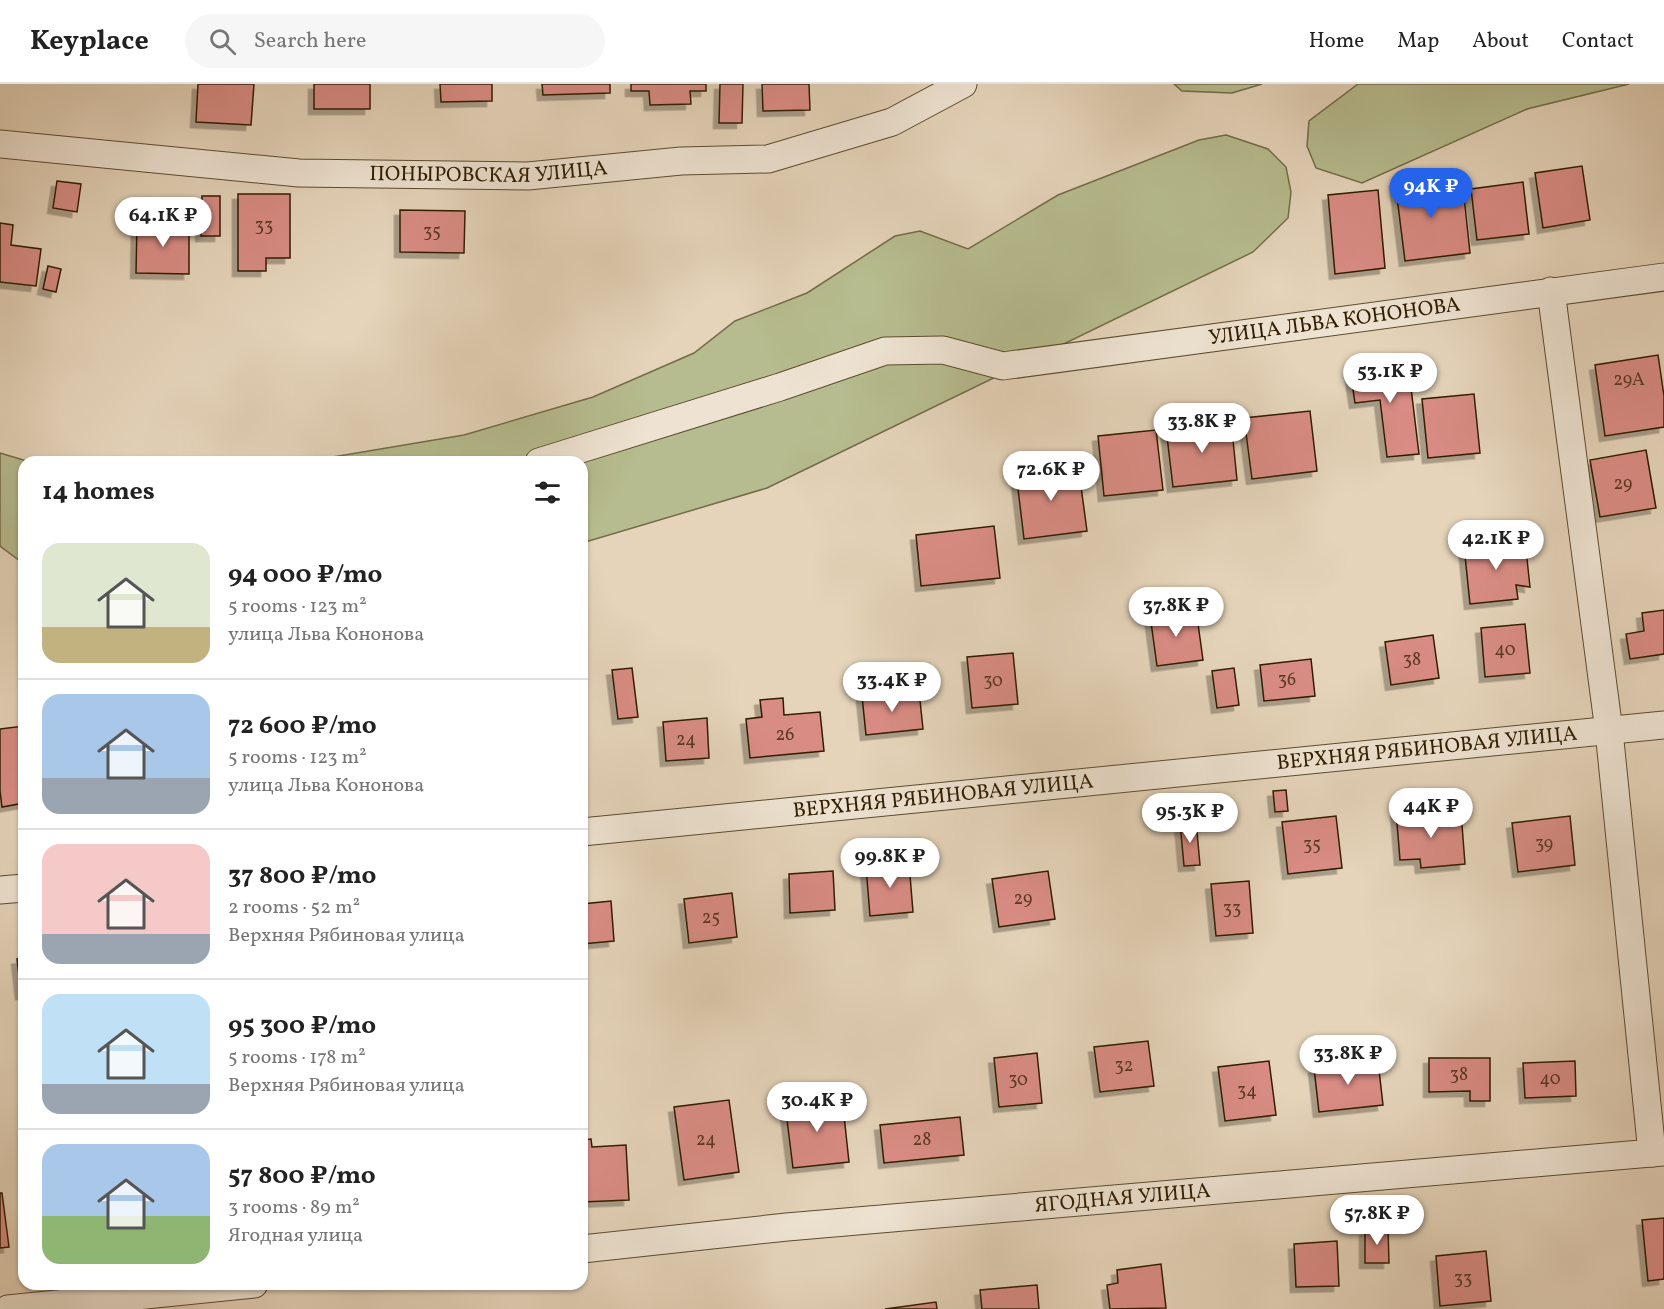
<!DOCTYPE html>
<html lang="en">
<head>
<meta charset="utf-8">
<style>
  :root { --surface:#fff; --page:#f6f6f6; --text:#222; --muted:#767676; --line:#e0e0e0; --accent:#2563eb }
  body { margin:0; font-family:Vollkorn,serif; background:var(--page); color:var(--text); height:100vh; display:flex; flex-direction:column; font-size:22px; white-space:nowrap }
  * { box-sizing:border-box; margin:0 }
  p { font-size:20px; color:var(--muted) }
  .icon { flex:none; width:33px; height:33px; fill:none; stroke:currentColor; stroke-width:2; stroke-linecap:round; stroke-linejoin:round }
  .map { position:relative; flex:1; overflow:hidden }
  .sheet { position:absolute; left:18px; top:372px; width:570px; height:834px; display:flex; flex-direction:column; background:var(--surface); border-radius:18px; box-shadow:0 2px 4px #0004 }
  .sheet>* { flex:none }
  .price { position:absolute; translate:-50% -51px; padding:0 14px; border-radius:21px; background:#fff; color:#222; font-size:20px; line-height:39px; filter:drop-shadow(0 2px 3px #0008) }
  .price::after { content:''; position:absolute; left:50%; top:36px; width:18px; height:14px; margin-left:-9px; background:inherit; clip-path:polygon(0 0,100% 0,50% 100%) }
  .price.active { background:var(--accent); color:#fff }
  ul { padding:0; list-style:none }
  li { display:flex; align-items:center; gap:18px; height:150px; padding:0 24px }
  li+li { border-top:2px solid var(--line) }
  li span { display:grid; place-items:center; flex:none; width:168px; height:120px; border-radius:18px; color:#555 }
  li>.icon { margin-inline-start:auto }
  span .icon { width:72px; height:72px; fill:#fffc; stroke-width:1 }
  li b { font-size:26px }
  h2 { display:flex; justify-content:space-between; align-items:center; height:72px; padding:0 24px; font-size:26px }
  header { display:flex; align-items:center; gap:36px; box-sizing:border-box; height:84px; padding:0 30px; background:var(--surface); border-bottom:2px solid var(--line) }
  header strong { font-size:28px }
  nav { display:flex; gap:33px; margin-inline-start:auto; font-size:21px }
  .search { width:420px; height:54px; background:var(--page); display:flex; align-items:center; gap:15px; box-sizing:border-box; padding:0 21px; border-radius:33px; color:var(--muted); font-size:22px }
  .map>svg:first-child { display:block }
</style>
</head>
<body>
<header>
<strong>Keyplace</strong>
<div class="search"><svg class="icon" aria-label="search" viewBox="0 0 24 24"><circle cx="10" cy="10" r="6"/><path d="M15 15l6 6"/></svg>Search here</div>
<nav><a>Home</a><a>Map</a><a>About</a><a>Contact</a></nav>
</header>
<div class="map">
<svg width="1664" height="1225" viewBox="0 0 1664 1225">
  <defs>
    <filter id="shadow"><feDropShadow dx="-5.5" dy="5.5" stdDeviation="0" flood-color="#0004"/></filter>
  </defs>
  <rect width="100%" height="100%" fill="#e5d4ba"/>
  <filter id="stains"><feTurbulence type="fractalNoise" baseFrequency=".00333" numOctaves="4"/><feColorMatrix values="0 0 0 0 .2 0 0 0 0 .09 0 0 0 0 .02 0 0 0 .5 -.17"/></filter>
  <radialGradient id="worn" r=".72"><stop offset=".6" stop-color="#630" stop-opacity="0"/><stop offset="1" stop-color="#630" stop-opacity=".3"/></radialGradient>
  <g fill="#b6bc8f" stroke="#736c48" stroke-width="1.5">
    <path d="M1174 0H1262L1232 9 1182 7Z"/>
    <path d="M1358 0H1629L1527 25 1362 99 1316 84 1307 62 1309 37Z"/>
    <path d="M1226 51 1268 65 1286 83 1291 108 1288 134 1253 168 767 404 582 459V378H303L464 351 593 313 694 269 735 237 807 209 895 152 920 147 968 165 1058 111 1199 56Z"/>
    <path d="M0 369 30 378H24V480L0 462Z"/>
  </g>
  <g fill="#d98c84" stroke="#301d01" stroke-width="1.5" filter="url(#shadow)">
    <path d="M198 0H254L251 41 196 38Z"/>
    <rect x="314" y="0" width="56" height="25"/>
    <path d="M440 0H492V17L441 18Z"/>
    <path d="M542 0H610V9L543 11Z"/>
    <path d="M631 0H706V7H690L691 20 650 21 649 7H631Z"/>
    <path d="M720 0H743L742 39H719Z"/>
    <path d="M762 0H809L810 26 763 27Z"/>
    <path d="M1582 82 1590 136 1543 144 1535 89Z"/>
    <path d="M1444 91 1447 114 1464 112 1470 169 1405 177 1395 97Z"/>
    <path d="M57 97 81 100 77 128 53 124Z"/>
    <path d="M1523 98 1529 150 1477 156 1471 105Z"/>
    <path d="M1378 106 1385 184 1335 190 1328 111Z"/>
    <path d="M238 110H290V174H266V187H238Z"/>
    <path d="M202 112H220V152H201Z"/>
    <path d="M400 126 465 127 464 169 400 168Z"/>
    <path d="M137 138H189V190L136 189Z"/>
    <path d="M0 139 13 141 11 161 41 165 36 202 0 198Z"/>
    <path d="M48 182 61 185 56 208 43 205Z"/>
    <path d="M1658 271 1664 312V343L1605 352 1595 281Z"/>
    <path d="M1408 279 1419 370 1387 373 1380 316 1355 319 1350 286Z"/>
    <path d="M1474 310 1480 369 1428 374 1422 315Z"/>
    <path d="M1310 327 1317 387 1252 395 1244 334Z"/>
    <path d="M1231 336 1237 396 1173 403 1166 344Z"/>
    <path d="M1156 346 1163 406 1104 412 1098 352Z"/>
    <path d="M1646 366 1656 424 1600 433 1590 376Z"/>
    <path d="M1078 380 1087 447 1024 455 1016 388Z"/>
    <path d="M994 442 1000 494 921 502 916 451Z"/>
    <path d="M1525 456 1530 503 1516 501 1518 515 1470 520 1464 462Z"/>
    <path d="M1196 525 1203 576 1157 582 1150 531Z"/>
    <path d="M1664 526V570L1630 575 1626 550 1644 547 1642 529Z"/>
    <path d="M1525 540 1530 589 1485 593 1481 544Z"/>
    <path d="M1433 551 1439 594 1391 601 1385 558Z"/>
    <path d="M1013 569 1018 620 972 624 967 573Z"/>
    <path d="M1311 575 1315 612 1264 617 1260 581Z"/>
    <path d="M632 584 638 633 618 635 612 586Z"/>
    <path d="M1234 584 1239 621 1217 624 1212 587Z"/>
    <path d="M919 607 923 645 866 651 862 612Z"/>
    <path d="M783 614 784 631 820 628 824 667 750 674 746 635 762 633 760 616Z"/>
    <path d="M707 634 709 674 666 677 663 638Z"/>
    <path d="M24 642V719L2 723 0 707V645Z"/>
    <path d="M1286 706 1288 727 1275 728 1273 707Z"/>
    <path d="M1414 726 1415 732 1461 728 1465 780 1421 784 1420 775 1400 776 1396 727Z"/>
    <path d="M1336 732 1342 784 1288 790 1282 738Z"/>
    <path d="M1570 732 1575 781 1518 788 1512 739Z"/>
    <path d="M1196 737 1200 781 1184 782 1180 738Z"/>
    <path d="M909 779 913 828 870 832 866 783Z"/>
    <path d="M833 787 835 826 790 829 789 790Z"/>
    <path d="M1048 787 1055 835 999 843 992 795Z"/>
    <path d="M1249 797 1253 849 1216 852 1211 800Z"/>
    <path d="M732 809 737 853 689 859 684 815Z"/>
    <path d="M611 817 614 857 582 860V820Z"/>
    <path d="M24 874V910H21L17 875Z"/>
    <path d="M1148 957 1154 1002 1100 1008 1094 963Z"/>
    <path d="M1037 969 1042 1019 999 1023 994 974Z"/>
    <path d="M1429 974H1490V1017H1470V1007L1429 1008Z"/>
    <path d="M1269 977 1276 1031 1225 1037 1218 983Z"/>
    <path d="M1378 977 1383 1021 1319 1028 1314 984Z"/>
    <path d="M1575 977 1576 1012 1525 1014 1523 979Z"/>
    <path d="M842 1013 849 1078 793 1084 785 1020Z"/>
    <path d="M729 1016 739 1088 684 1096 674 1023Z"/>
    <path d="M960 1033 964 1071 884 1079 880 1041Z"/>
    <path d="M591 1055 592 1063 626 1061 629 1116 582 1118V1056Z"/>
    <path d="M0 1109H2L9 1163 0 1164Z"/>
    <path d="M1664 1134V1195L1648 1197 1642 1136Z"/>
    <path d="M1388 1145 1389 1179H1365V1146Z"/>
    <path d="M1337 1157 1339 1202 1296 1203 1294 1160Z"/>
    <path d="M1486 1167 1491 1217 1440 1222 1436 1172Z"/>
    <path d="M1161 1180 1166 1224 1110 1225 1107 1201 1118 1199 1117 1186Z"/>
    <path d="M1037 1201 1039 1225H982L980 1206Z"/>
    <path d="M936 1218 937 1225H885Z"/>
  </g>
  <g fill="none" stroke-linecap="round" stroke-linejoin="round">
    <g stroke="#5d4b2f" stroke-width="29">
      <g id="minor">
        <path id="s1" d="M0 60 299 89 528 92 681 77 768 75 892 38 963 0"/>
        <path d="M1551 207 1609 647 1652 1069"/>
        <path id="s2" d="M539 378 780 303 885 267 943 266 1003 282 1664 193"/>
        <path id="s3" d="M582 748 1664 641"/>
        <path d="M0 806 24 804"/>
        <path id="s4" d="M582 1165 787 1143 1664 1068"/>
        <path d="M8 1225 254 1200"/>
      </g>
    </g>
    <use href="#minor" stroke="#eee3d2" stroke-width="27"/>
  </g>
  <g text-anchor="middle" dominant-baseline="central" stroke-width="5" stroke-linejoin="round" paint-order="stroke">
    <g font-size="18" fill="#5a3922">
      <text x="264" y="142">33</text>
      <text x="432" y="148">35</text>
      <text x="1629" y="296">29А</text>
      <text x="1623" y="400">29</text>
      <text x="1505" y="566">40</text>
      <text x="1412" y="576">38</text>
      <text x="1287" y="596">36</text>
      <text x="993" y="597">30</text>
      <text x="785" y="651">26</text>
      <text x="686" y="656">24</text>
      <text x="1544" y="760">39</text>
      <text x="1312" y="761">35</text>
      <text x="1023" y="815">29</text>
      <text x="1232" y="825">33</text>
      <text x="711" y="834">25</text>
      <text x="1124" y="982">32</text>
      <text x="1459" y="991">38</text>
      <text x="1550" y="995">40</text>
      <text x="1018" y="996">30</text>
      <text x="1247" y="1007">34</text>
      <text x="706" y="1056">24</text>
      <text x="922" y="1056">28</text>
      <text x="1463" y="1195">33</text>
    </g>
    <g font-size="21" fill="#301d01" stroke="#eee3d2">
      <text stroke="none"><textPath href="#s1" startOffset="490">ПОНЫРОВСКАЯ УЛИЦА</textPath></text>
      <text stroke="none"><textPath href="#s2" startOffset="818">УЛИЦА ЛЬВА КОНОНОВА</textPath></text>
      <text stroke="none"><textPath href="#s3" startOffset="849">ВЕРХНЯЯ РЯБИНОВАЯ УЛИЦА</textPath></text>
      <text stroke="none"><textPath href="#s3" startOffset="363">ВЕРХНЯЯ РЯБИНОВАЯ УЛИЦА</textPath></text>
      <text stroke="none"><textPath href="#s4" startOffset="543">ЯГОДНАЯ УЛИЦА</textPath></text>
    </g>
  </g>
  <rect width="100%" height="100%" filter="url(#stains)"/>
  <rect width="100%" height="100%" fill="url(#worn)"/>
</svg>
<b class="price active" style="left:1431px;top:135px">94K ₽</b>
<b class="price" style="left:163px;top:164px">64.1K ₽</b>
<b class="price" style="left:1390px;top:320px">53.1K ₽</b>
<b class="price" style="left:1202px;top:370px">33.8K ₽</b>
<b class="price" style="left:1051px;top:418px">72.6K ₽</b>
<b class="price" style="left:1496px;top:487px">42.1K ₽</b>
<b class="price" style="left:1176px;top:554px">37.8K ₽</b>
<b class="price" style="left:892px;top:629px">33.4K ₽</b>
<b class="price" style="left:1431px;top:755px">44K ₽</b>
<b class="price" style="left:1190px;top:760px">95.3K ₽</b>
<b class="price" style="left:890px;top:805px">99.8K ₽</b>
<b class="price" style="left:1348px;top:1002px">33.8K ₽</b>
<b class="price" style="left:817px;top:1049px">30.4K ₽</b>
<b class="price" style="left:1377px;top:1162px">57.8K ₽</b>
<section class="sheet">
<h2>14 homes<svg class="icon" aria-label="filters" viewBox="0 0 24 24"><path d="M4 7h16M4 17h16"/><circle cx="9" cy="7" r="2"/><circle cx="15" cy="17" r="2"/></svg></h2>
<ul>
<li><span style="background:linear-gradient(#dfe7d0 70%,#c2b280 0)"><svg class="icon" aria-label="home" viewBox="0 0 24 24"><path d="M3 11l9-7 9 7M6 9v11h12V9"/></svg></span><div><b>94 000 ₽/mo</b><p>5 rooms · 123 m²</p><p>улица Льва Кононова</p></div></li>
<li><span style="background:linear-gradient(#a9c7e8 70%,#9aa5b1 0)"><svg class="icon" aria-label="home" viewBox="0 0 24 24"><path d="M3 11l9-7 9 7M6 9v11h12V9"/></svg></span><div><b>72 600 ₽/mo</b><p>5 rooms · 123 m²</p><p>улица Льва Кононова</p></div></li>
<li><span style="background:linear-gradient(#f6c9c9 75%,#9aa5b1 0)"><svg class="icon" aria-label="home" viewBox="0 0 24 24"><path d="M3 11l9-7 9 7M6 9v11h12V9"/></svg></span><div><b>37 800 ₽/mo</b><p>2 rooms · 52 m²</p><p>Верхняя Рябиновая улица</p></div></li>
<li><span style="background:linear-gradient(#bfe0f5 75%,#9aa5b1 0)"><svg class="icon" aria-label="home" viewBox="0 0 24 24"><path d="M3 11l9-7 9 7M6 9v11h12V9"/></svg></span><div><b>95 300 ₽/mo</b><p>5 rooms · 178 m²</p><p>Верхняя Рябиновая улица</p></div></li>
<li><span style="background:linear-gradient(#a9c7e8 60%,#8fb573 0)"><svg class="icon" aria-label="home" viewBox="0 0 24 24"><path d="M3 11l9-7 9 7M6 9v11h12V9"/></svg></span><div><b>57 800 ₽/mo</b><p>3 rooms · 89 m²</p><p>Ягодная улица</p></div></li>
</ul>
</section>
</div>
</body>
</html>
